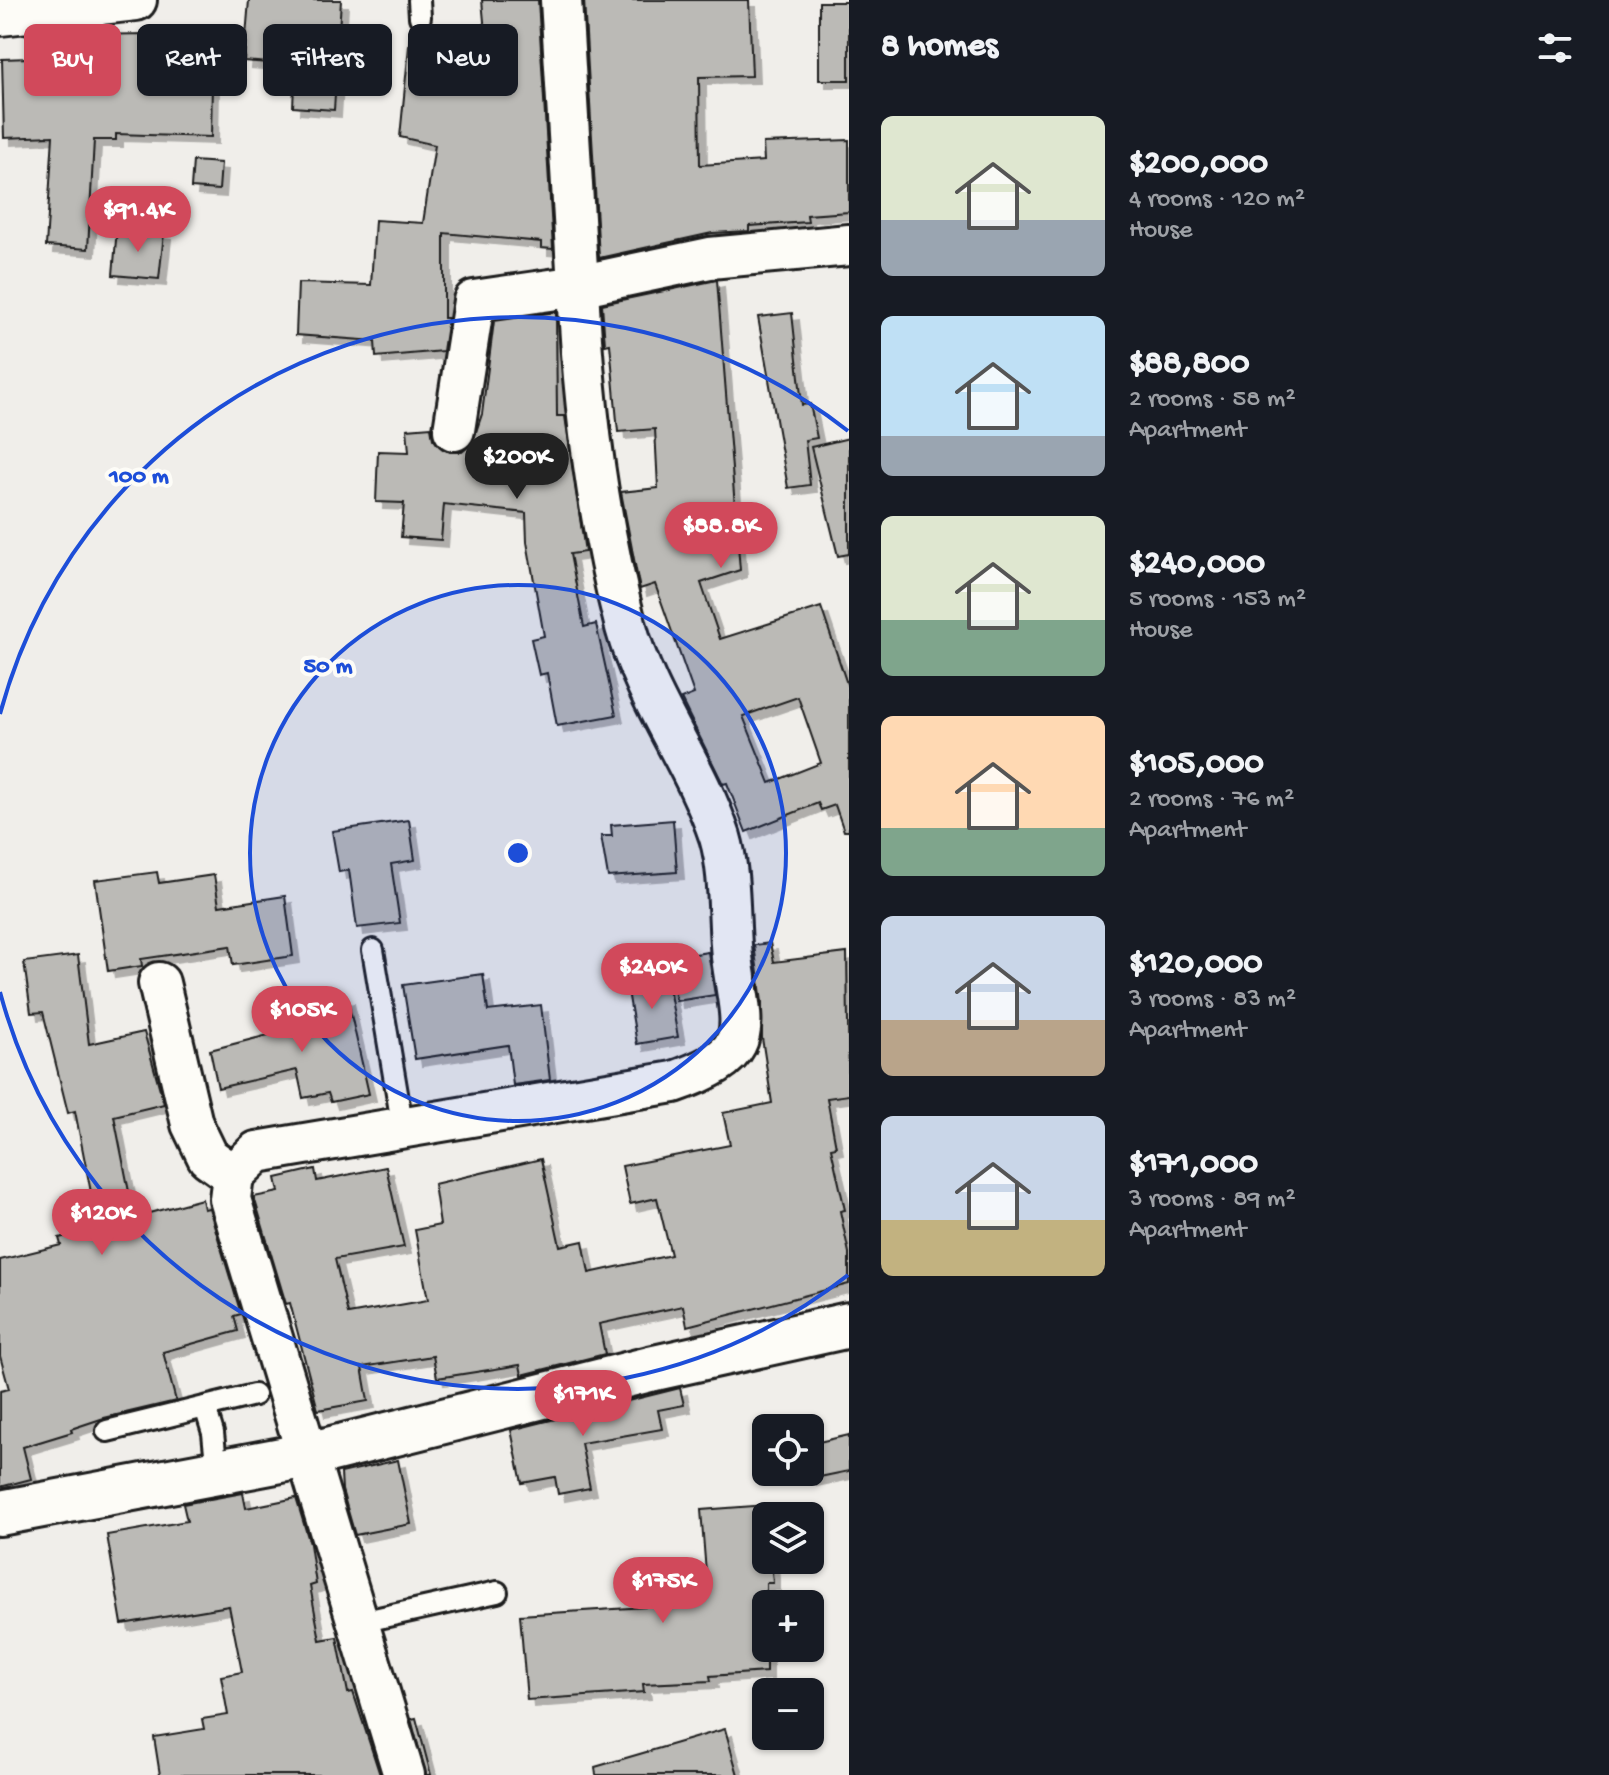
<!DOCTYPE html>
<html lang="en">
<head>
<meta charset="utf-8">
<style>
  :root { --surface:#171b24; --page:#20242c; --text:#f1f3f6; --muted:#9ea1a6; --accent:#d1495b }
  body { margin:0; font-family:"Gochi Hand",sans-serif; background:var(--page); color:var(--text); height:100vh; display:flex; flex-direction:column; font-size:30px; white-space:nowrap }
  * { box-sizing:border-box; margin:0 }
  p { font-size:26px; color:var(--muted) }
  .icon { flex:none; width:44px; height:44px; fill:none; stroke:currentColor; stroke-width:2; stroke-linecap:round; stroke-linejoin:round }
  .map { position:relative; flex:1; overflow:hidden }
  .panel { display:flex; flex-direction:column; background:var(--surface); width:760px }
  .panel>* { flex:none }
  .top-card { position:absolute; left:24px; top:24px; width:704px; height:72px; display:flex; gap:16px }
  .buttons { position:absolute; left:752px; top:1414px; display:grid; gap:16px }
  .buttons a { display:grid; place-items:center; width:72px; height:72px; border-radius:12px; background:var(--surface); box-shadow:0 2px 6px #0004; font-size:40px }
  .price { position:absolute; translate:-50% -68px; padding:0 18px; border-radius:28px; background:var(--accent); color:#fff; font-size:26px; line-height:52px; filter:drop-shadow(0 2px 4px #0008) }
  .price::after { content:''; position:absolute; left:50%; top:48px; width:24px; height:18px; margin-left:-12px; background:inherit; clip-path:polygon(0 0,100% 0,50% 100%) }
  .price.on { background:#222; color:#fff }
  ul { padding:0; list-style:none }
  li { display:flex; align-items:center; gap:24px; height:200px; padding:0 32px }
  li span { display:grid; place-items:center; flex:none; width:224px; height:160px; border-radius:12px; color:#555 }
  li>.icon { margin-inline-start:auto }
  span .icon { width:96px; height:96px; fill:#fffc; stroke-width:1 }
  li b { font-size:34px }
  h2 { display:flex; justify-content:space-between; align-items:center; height:96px; padding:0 32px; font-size:34px }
  .pill { padding:0 28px; border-radius:12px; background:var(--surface); box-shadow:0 2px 6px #0004; font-size:28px; line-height:72px }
  .pill.on { background:var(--accent); color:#fff }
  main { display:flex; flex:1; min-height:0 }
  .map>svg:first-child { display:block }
</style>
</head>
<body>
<main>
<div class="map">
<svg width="849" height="1775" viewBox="0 0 849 1775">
  <defs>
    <filter id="shadow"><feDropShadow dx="7" dy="7" stdDeviation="0" flood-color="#0004"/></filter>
  </defs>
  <rect width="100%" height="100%" fill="#f0eeea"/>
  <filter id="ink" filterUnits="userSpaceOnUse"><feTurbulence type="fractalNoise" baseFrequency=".0125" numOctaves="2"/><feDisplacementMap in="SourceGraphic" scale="16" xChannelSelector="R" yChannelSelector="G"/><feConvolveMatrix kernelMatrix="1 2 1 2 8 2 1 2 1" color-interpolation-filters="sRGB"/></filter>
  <g filter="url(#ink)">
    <g fill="#bbbab6" stroke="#1c1c1c" stroke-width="2" fill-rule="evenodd" filter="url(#shadow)">
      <path d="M249 0H341L334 110 293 107 295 65 244 61Z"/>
      <path d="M482 0H538L553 249 541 248V242L444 233V318H448L443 351 376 357 375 341 296 335 298 283 371 285 375 220 423 223 435 145 400 137 411 26 422 30 430 25 485 32Z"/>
      <path d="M584 0H749L752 76 699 77 700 165 764 161 763 143 849 140V212L807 215 808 222 749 226V231L712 233 599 258Z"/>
      <rect x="819" y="2" width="30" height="78"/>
      <path d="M152 34 150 77 212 83 211 137 116 134V140H94L88 249 46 246 53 136 4 138 2 59 29 58 28 40H76V35Z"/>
      <path d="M193 161 221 163 219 190 191 188Z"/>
      <path d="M117 228 164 233 159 279 113 275Z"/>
      <path d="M717 280 740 570 701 583 720 639 821 607 849 690V831H844L835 805 821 810 818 803 746 832 727 783 723 784 681 699 694 694 655 584 640 589 638 580 621 492 658 488 655 429 618 432 610 344 605 345 602 304ZM798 697 821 763 770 783 743 716Z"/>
      <path d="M556 312 557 416H565L585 552 570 554 584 627 596 624 616 715 557 726 547 673 539 675 531 639 544 636 527 542 526 513 444 504 441 540 401 537 404 503 376 502 378 451 409 452 407 429 431 427 433 439 450 452H462L472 444 482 414 494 321Z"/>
      <path d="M792 313 802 405 810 404 817 438 805 440 810 485 788 488 758 317Z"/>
      <path d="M849 438V554L838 556 811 447Z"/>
      <path d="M409 820 415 860 391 864 400 923 357 928 349 870 339 872 332 831Z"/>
      <path d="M673 820 677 872 608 877 601 836H612L611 825Z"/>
      <path d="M157 872 159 883 214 875 219 906 285 896 293 956 233 965 230 946 141 959 142 966 108 971 95 880Z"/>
      <path d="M770 943 774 962 847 953 849 1095 827 1098 836 1147 831 1148 845 1210 840 1211 849 1253V1284L687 1326 683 1306 599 1324 605 1354 522 1375 520 1365 437 1378 433 1356 362 1367 368 1401 318 1410 290 1303 286 1304 254 1197 279 1192 276 1178 315 1169 317 1181 386 1167 404 1247 335 1259 348 1314 428 1300 415 1230 440 1225 434 1184 541 1159 560 1246 583 1241 589 1273 671 1255 657 1198 630 1204 622 1166 730 1145 723 1113 772 1103 762 1038V1002L754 945Z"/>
      <path d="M708 952 715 995 676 1001 670 958Z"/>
      <path d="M78 955 89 1044 144 1032 164 1104 114 1116 134 1217 202 1199 204 1209 209 1208 241 1314 234 1316 238 1331 163 1352 176 1401 104 1418 71 1429 72 1432 23 1447 31 1479 0 1487V1391L9 1389 0 1356V1260L61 1245 59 1238 98 1228 75 1111 68 1113 43 1012 31 1013 24 962Z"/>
      <path d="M483 974 488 1011 541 1005 550 1080 513 1085 508 1045 415 1059 403 985Z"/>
      <path d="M667 978 678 1037 637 1044 627 985Z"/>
      <path d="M347 997 369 1094 331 1102 328 1093 303 1098 297 1070 218 1088 210 1050 288 1030 284 1011Z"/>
      <path d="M680 1388 684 1405 658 1410 662 1429 581 1443 590 1488 558 1494 555 1477 522 1483 511 1430Z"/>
      <path d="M849 1435V1471L810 1479V1444Z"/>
      <path d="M398 1460 411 1524 355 1535 342 1490 341 1473Z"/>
      <path d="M243 1493 246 1508 296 1498 310 1544 316 1584 310 1586 320 1640 337 1637 348 1693 353 1692 380 1775H160L154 1737 204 1729 202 1719 228 1715 221 1676 242 1672 229 1606 122 1624 107 1535 187 1521 183 1504Z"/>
      <path d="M767 1505 766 1560H771L773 1583H766V1672L710 1676 711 1681 643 1684 644 1692 527 1700 520 1615 645 1607V1601L708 1598 701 1510Z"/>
      <path d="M416 1718 431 1775H426L411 1719Z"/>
      <path d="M725 1729 738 1775H596L595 1767Z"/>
    </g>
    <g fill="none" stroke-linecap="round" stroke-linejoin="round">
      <g stroke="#1c1c1c" stroke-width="26">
        <g id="lane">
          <path d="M419 0 420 17"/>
          <path d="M373 950 403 1129"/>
          <path d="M205 1407 213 1433 217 1472"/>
          <path d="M107 1431 254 1395"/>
          <path d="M356 1623 497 1592"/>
        </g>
      </g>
      <g stroke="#1c1c1c" stroke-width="46">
        <g id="street">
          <path d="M0 15 136 0"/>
          <path d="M454 430 474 301 578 286 561 0"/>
          <path d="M159 983 192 1124 208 1157 233 1175"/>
          <path d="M404 1775 230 1199 233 1175 257 1152 674 1082C759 1052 742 1032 732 957 728 919 731 874 720 837 696 764 646 701 626 627 597 516 583 400 578 286L710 258 849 245"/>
        </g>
      </g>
      <g stroke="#1c1c1c" stroke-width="50">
        <path id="secondary" d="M0 1513 308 1455 650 1369 849 1325"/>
      </g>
      <use href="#lane" stroke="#fdfcf7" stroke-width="20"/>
      <use href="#street" stroke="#fdfcf7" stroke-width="40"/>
      <use href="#secondary" stroke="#fdfcf7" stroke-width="44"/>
    </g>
  </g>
  <circle cx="518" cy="853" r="268" fill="#1d4ed8" fill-opacity=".12"/>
  <g fill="none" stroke="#1d4ed8" stroke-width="4">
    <circle cx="518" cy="853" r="268"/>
    <path d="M848 1275A536 536 0 0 1 0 992M0 714A536 536 0 0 1 848 431"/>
  </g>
  <circle cx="518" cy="853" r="12" fill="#1d4ed8" stroke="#fdfcf7" stroke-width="4"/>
  <g font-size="24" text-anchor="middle" font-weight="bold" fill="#1d4ed8" stroke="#fdfcf7" stroke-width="8" stroke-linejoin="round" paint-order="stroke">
    <text x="139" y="482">100 m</text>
    <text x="328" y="672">50 m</text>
  </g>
</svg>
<div class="buttons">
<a><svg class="icon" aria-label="locate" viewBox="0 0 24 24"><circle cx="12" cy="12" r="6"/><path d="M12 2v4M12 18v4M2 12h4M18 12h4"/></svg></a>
<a><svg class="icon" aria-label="layers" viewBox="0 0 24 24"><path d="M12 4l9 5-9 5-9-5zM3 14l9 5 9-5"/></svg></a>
<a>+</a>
<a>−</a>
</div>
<b class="price" style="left:138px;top:254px">$91.4K</b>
<b class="price on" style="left:517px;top:501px">$200K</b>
<b class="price" style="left:721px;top:570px">$88.8K</b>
<b class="price" style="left:652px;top:1011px">$240K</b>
<b class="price" style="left:302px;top:1054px">$105K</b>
<b class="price" style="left:102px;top:1257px">$120K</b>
<b class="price" style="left:583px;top:1438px">$171K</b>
<b class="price" style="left:663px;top:1625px">$175K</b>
<div class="top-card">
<a class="pill on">Buy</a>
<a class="pill">Rent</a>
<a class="pill">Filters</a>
<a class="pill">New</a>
</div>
</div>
<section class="panel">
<h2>8 homes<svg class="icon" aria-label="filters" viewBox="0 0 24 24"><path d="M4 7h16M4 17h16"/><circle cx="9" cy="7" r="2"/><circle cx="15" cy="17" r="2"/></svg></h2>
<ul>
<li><span style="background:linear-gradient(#dfe7d0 65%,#9aa5b1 0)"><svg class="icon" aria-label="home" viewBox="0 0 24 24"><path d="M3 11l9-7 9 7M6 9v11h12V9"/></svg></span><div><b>$200,000</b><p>4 rooms · 120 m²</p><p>House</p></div></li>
<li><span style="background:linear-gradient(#bfe0f5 75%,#9aa5b1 0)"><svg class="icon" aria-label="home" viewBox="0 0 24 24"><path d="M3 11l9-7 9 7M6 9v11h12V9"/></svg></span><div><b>$88,800</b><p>2 rooms · 58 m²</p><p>Apartment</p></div></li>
<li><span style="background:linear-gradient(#dfe7d0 65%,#7fa58c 0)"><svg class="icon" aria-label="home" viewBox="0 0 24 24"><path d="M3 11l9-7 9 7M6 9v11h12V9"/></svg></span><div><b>$240,000</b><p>5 rooms · 153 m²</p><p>House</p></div></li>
<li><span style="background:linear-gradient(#ffd9b3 70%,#7fa58c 0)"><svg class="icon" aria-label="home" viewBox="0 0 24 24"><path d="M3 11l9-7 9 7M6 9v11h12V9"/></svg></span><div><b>$105,000</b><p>2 rooms · 76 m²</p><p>Apartment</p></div></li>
<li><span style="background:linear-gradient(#c9d6e8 65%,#b9a48a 0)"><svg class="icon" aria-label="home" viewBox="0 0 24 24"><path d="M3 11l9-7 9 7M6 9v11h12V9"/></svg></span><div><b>$120,000</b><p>3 rooms · 83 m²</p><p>Apartment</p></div></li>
<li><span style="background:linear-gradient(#c9d6e8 65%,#c2b280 0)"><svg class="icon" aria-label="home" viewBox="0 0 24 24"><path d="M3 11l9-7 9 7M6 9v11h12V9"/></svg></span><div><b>$171,000</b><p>3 rooms · 89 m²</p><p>Apartment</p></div></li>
</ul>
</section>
</main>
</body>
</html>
